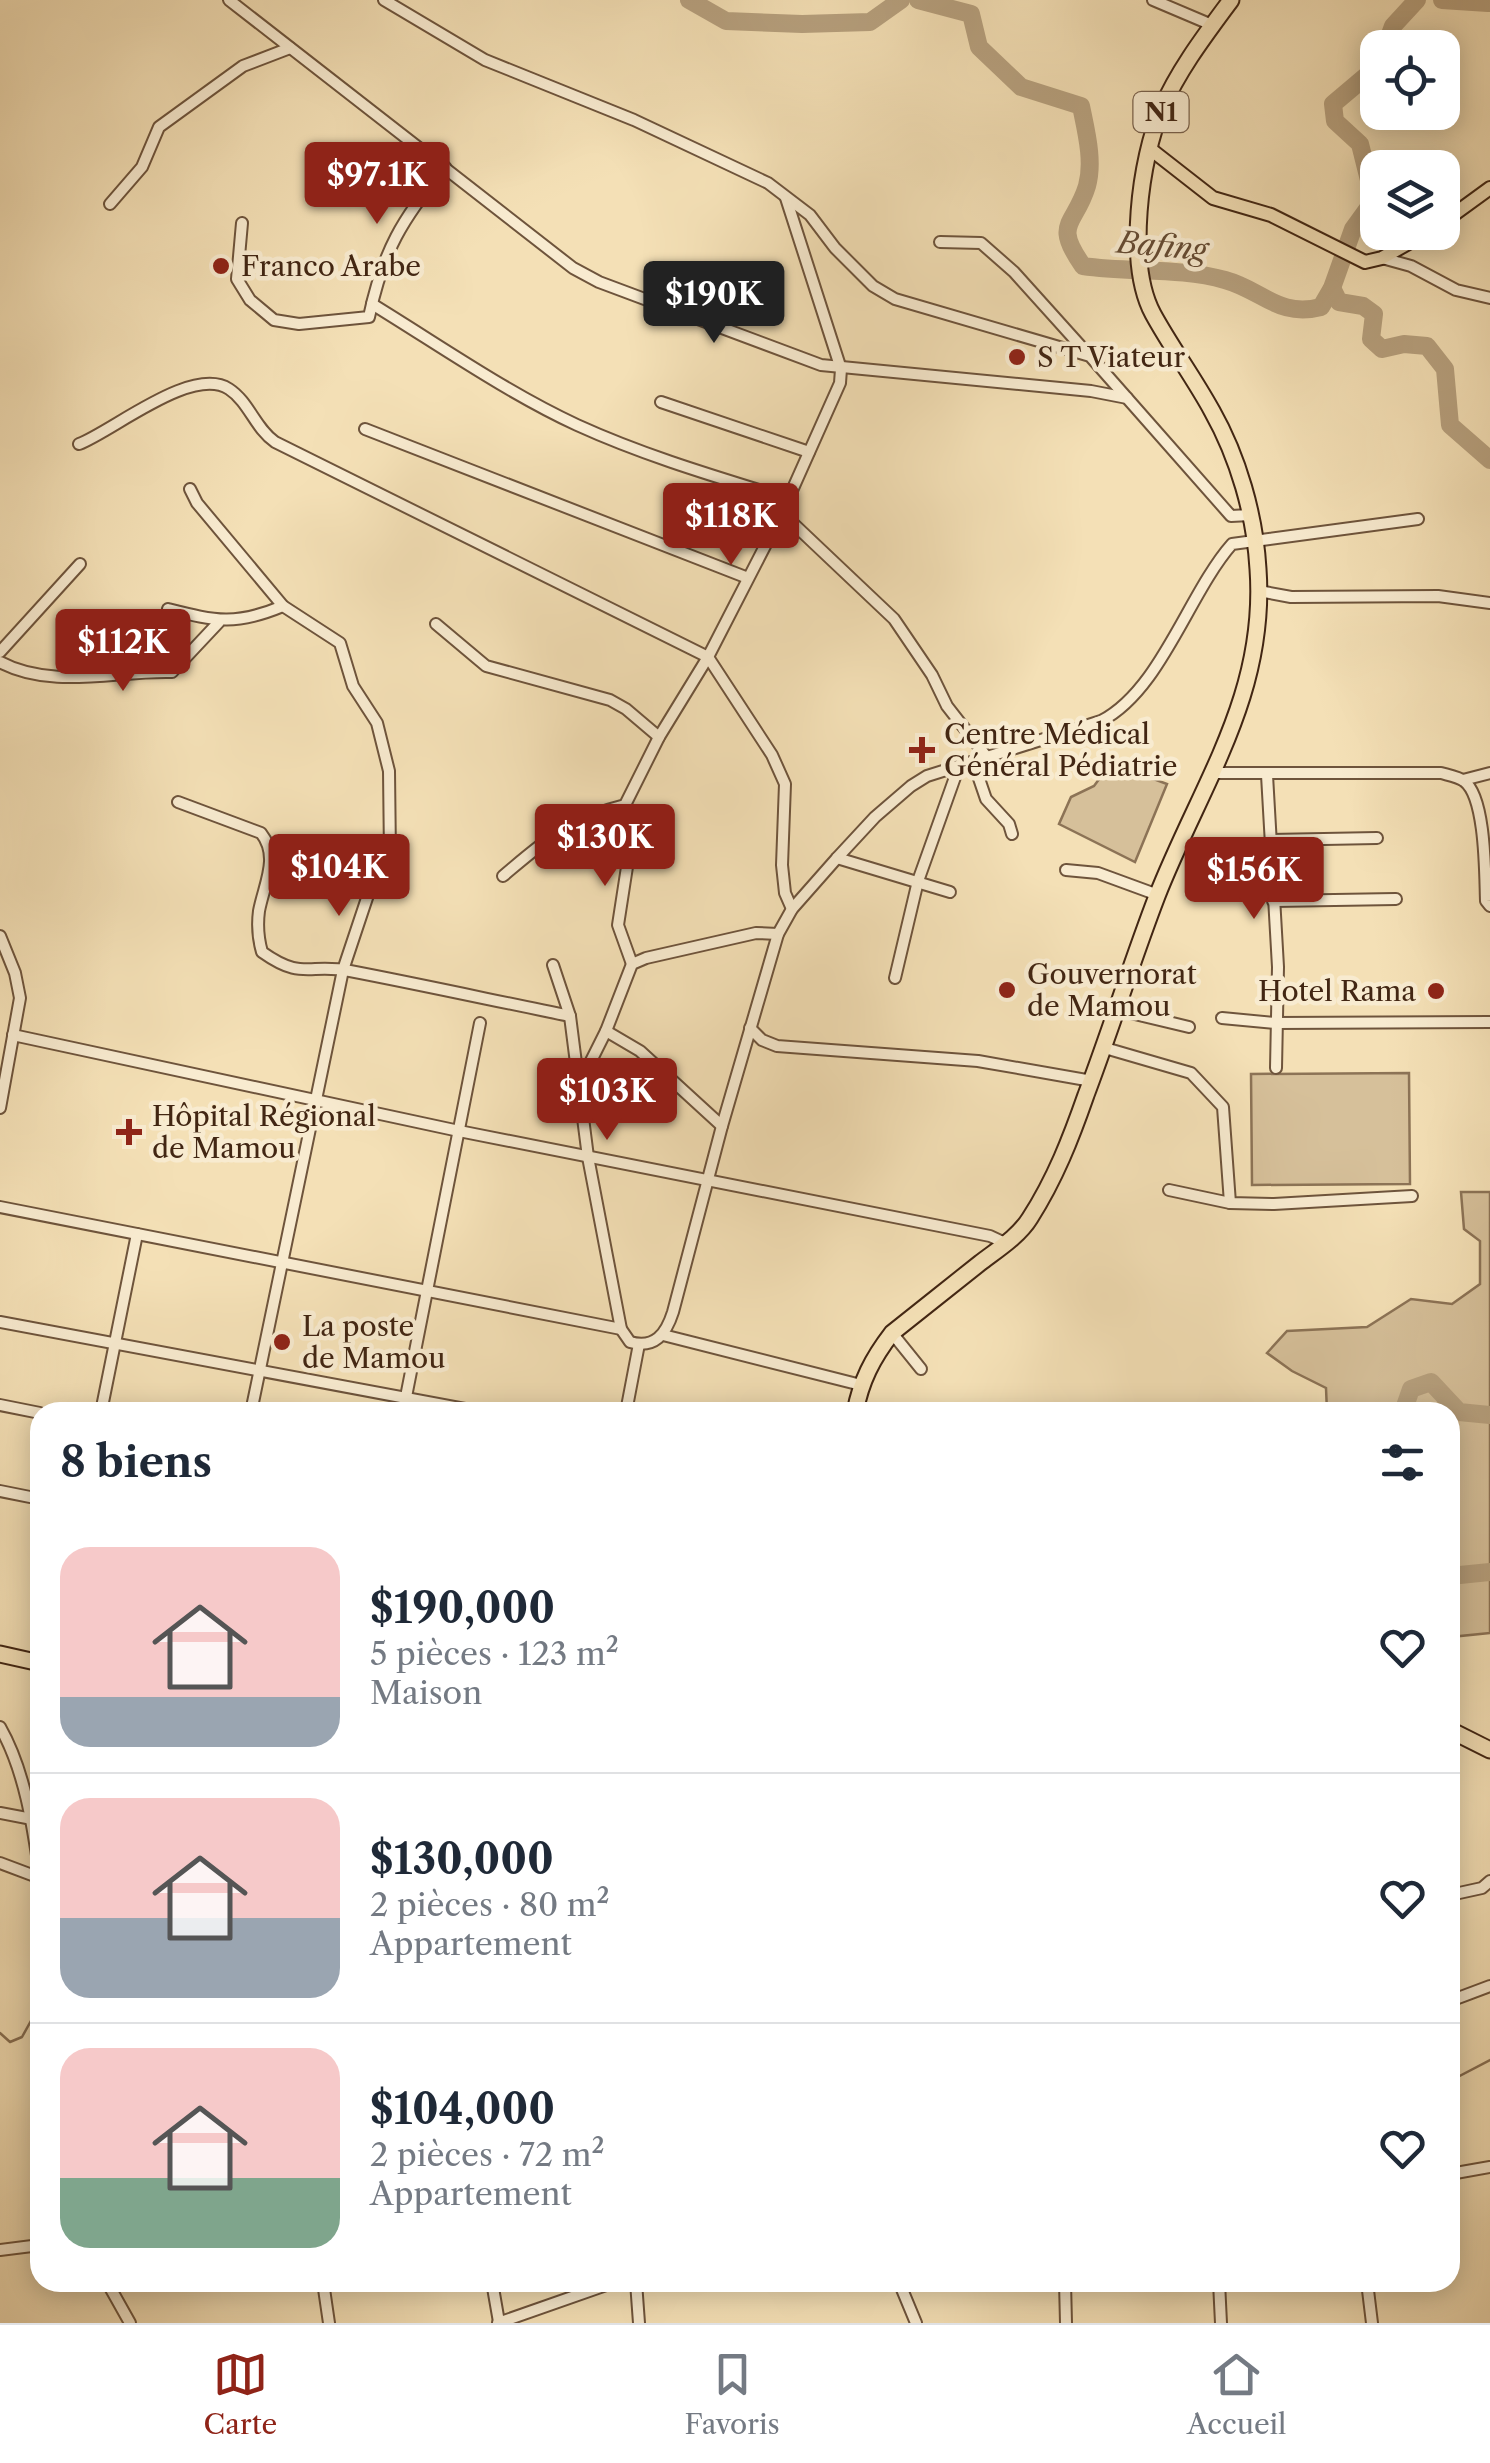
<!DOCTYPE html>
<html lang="fr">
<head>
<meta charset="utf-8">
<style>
  :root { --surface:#fff; --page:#f2f2f3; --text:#1f2937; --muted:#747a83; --line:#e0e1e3; --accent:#8f2418 }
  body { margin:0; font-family:"Libre Caslon Text",serif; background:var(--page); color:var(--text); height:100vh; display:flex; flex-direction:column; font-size:38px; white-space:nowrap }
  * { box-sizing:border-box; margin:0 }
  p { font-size:32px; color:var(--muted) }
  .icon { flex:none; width:55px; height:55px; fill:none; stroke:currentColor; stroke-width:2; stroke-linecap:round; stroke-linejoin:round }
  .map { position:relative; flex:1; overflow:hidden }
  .panel { position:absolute; left:30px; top:1402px; width:1430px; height:890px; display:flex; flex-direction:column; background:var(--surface); border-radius:30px; box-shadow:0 5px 25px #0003 }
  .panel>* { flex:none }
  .tools { position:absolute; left:1360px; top:30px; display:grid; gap:20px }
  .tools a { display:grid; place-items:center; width:100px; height:100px; border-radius:20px; background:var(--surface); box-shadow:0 5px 25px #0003; font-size:50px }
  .price { position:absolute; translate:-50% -85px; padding:0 22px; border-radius:10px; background:var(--accent); color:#fff; font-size:32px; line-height:65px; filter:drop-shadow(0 2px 5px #0008) }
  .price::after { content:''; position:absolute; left:50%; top:60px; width:30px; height:22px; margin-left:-15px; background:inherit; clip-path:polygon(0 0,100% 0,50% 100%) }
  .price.selected { background:#222; color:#fff }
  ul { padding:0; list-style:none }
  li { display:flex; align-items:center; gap:30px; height:250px; padding:0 30px }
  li+li { border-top:2px solid var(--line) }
  li span { display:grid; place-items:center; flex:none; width:280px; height:200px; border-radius:30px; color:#555 }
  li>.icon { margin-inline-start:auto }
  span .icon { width:120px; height:120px; fill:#fffc; stroke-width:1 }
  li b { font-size:42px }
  h2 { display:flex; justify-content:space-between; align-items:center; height:120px; padding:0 30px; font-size:42px }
  .menu { display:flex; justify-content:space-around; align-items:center; height:140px; border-top:2px solid var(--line); background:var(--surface); font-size:28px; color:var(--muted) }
  .menu a { display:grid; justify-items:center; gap:5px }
  .menu .selected { color:var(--accent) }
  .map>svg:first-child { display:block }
</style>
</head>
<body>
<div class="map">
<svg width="1490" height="2323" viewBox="0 0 1490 2323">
  <rect width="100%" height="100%" fill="#f4e0b6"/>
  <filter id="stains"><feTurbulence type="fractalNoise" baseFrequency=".002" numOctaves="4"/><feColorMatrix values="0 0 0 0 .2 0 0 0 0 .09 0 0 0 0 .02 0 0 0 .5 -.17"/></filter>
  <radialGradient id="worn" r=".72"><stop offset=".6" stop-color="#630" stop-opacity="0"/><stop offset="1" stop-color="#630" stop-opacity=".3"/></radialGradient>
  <g fill="#d6c09a" stroke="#8c7356" stroke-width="2.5">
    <path d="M1111 763 1167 784 1135 862 1059 824 1071 797 1094 786Z"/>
    <path d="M1409 1073 1410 1184 1252 1185 1251 1074Z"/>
    <path d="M1461 1192H1490V1633L1450 1637V1412H1327L1326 1388 1292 1371 1267 1353 1287 1331 1367 1327 1411 1299 1452 1304 1480 1284V1241L1464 1229Z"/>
  </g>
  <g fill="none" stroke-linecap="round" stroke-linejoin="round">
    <g stroke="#887054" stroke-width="2.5">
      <path d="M0 2033 10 2042 22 2037 37 2010H40"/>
      <path d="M1450 2081 1490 2060"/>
    </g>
    <g stroke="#b7a17f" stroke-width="18">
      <path d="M689 0 726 21 802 24 870 22 901 0"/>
      <path d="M918 0 971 14 979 47 1021 87 1081 106C1086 131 1094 161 1087 186 1075 226 1052 222 1083 266 1130 273 1179 267 1225 280 1262 290 1279 318 1321 307L1332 288 1353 229 1374 200 1360 144 1335 121 1333 104 1378 66"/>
      <path d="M1442 0 1488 3 1489 0"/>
      <path d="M1385 48 1393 26 1417 0"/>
      <path d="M1332 288 1339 302 1363 306 1374 314 1371 339 1382 349 1404 344 1427 346 1445 369 1450 425 1490 460"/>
      <path d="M1403 1412 1411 1389 1431 1382 1459 1412 1490 1415"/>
      <path d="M1450 1576 1490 1572"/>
    </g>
    <g stroke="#6e543c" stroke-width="14">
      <g id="minor">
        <path d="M229 0 573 268 599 282 821 365 1091 391 1127 398 1231 516 1250 515"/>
        <path d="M384 0 485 60 634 120 768 183 810 215 835 248 873 286 895 299 1090 356 1127 398"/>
        <path d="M1153 0 1212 25"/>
        <path d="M110 204 142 167 159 127 243 66 290 48"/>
        <path d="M242 223 237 279 250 300 274 320 299 324 369 317C383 251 402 219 445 167"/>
        <path d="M940 242 981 243 1014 272 1086 352"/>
        <path d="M1382 258 1411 266 1456 290 1490 298"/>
        <path d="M372 304C439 345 506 392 577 425 645 456 717 477 788 499"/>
        <path d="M661 402 809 452"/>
        <path d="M365 429 748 578"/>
        <path d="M79 444C113 431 192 365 229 389 249 402 255 428 275 442L708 657 772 755 785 784 782 865 785 893 792 909"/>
        <path d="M190 489 197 503 283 606 340 643 353 686 377 723 389 771 390 856 384 873 368 895 343 970 251 1412"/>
        <path d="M782 513 894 619 932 675 947 706 986 756"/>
        <path d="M1259 591 1291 597 1438 596 1490 603"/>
        <path d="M168 609C216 621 235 626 283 606"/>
        <path d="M436 624 486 666 610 700 626 709 659 737"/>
        <path d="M0 652 80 564"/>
        <path d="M0 662C52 690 117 670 172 672L219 622"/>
        <path d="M973 761 986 799 1009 824 1012 834"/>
        <path d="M1214 773H1441C1448 775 1459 777 1464 781 1486 797 1485 875 1486 901L1490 906"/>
        <path d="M1267 775 1278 967 1276 1068"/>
        <path d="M1463 780 1490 773"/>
        <path d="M178 802 261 833C280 857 264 884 259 911 257 926 258 938 262 952 303 981 308 963 350 971 423 985 496 1001 570 1016"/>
        <path d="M625 805 624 835 629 854 618 925 632 964"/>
        <path d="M1271 840 1377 838"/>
        <path d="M837 858 950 892"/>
        <path d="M1066 870 1098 873 1158 895"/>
        <path d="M503 876C547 839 568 819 625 805L659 737 708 657 782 513 840 383 841 369 786 198"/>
        <path d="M1273 901 1396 899"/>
        <path d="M0 936 15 973 20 998 0 1108"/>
        <path d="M553 965 570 1016 588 1157 621 1329 630 1342C655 1349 666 1334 673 1312L722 1126 778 934 792 909 837 858 875 817 911 786 927 776 1101 721C1161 690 1188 594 1232 544L1418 519"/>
        <path d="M895 978 918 881 959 766"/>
        <path d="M1118 1010 1189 1027"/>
        <path d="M1222 1018 1275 1023 1490 1022"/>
        <path d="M750 1028 762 1040 777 1046 978 1061 1092 1081"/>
        <path d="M606 1031 640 1051 722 1126"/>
        <path d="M13 1035 459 1131 990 1236 1005 1243"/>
        <path d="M1105 1048 1191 1073 1223 1107 1230 1203"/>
        <path d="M579 1085 606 1031 632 964 646 958 756 933 778 934"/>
        <path d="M1169 1190 1230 1203 1274 1204 1412 1196"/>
        <path d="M0 1207 621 1329"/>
        <path d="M0 1322 481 1412"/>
        <path d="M892 1333 921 1369"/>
        <path d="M663 1335 861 1385"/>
        <path d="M0 1405 40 1413"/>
        <path d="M101 1412 137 1234"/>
        <path d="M403 1412 480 1023"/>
        <path d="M626 1412 639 1344"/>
        <path d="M0 1491 40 1499"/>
        <path d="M0 1727C25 1771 33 1826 40 1876"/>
        <path d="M0 1813 32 1819"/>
        <path d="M0 1863 40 1878"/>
        <path d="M1450 1895 1482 1888 1490 1881"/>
        <path d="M1450 2001 1490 1986"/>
        <path d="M1450 2174 1490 2167"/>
        <path d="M0 2250 40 2245"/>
        <path d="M107 2282 130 2323"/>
        <path d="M323 2282 329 2323"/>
        <path d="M492 2282 499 2322"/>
        <path d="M636 2282 639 2323"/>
        <path d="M899 2282 916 2323"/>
        <path d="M1065 2282 1066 2323"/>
        <path d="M1219 2282 1221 2323"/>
        <path d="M1367 2282 1372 2323"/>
        <path d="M498 2323 615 2282"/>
      </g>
    </g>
    <g stroke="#422613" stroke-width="16">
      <g id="major">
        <path d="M1149 148 1213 198 1271 215 1365 262 1382 258 1428 232"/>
        <path d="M1442 223 1490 188"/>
      </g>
    </g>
    <g stroke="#422613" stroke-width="19">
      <g id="highway">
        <path d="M855 1412C861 1381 872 1359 892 1333 921 1310 951 1286 980 1263 997 1250 1019 1236 1030 1218 1055 1179 1071 1138 1086 1095 1111 1029 1132 961 1157 896 1201 784 1267 695 1258 569 1255 515 1238 457 1212 411 1194 378 1171 347 1153 314 1126 264 1140 159 1162 108 1179 69 1206 34 1231 0"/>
        <path d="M0 1654 40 1663"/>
        <path d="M1450 1730 1490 1750"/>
      </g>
    </g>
    <use href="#minor" stroke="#f8ebd0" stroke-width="10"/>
    <use href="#major" stroke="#f4e0b6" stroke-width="12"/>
    <use href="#highway" stroke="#f4e0b6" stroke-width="15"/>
  </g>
  <g fill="#8f2418" stroke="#f8ebd0" stroke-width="4">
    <circle cx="221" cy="266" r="10"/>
    <circle cx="1017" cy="357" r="10"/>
    <path d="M917 735h10v10h10v10h-10v10h-10v-10h-10v-10h10z"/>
    <circle cx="1007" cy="990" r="10"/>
    <circle cx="1436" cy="991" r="10"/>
    <path d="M124 1117h10v10h10v10h-10v10h-10v-10h-10v-10h10z"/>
    <circle cx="282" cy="1342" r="10"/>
  </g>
  <g text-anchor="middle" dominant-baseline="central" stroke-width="9" stroke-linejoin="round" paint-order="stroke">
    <rect fill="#f8ebd0" stroke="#79614c" stroke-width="2.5" x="1133.5" y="92" width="55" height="40" rx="8"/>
    <g font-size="25" font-weight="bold" fill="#422613">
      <text x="1161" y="112">N1</text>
    </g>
    <g font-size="28" fill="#422613" stroke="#f8ebd0" text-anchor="start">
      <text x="241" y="266">Franco Arabe</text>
      <text x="1037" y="357">S T Viateur</text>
      <text x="944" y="734">Centre Médical<tspan x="944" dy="32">Général Pédiatrie</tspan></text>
      <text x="1027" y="974">Gouvernorat<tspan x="1027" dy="32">de Mamou</tspan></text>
      <text x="1416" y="991" text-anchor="end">Hotel Rama</text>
      <text x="152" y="1116">Hôpital Régional<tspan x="152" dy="32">de Mamou</tspan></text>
      <text x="302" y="1326">La poste<tspan x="302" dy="32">de Mamou</tspan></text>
    </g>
    <g font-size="30" font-style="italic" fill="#654b33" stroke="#f8ebd0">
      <text transform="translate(1162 246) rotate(5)">Bafing</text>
    </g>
  </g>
  <rect width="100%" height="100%" filter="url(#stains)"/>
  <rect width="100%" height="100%" fill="url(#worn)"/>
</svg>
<div class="tools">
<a><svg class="icon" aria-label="locate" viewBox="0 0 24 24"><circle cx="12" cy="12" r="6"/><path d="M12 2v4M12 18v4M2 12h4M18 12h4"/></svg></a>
<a><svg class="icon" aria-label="layers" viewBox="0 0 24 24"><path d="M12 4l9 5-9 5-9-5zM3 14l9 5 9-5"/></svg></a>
</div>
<b class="price" style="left:377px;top:227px">$97.1K</b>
<b class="price selected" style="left:714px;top:346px">$190K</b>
<b class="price" style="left:731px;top:568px">$118K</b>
<b class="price" style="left:123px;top:694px">$112K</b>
<b class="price" style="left:605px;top:889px">$130K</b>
<b class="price" style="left:339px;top:919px">$104K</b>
<b class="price" style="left:1254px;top:922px">$156K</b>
<b class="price" style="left:607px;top:1143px">$103K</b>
<section class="panel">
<h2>8 biens<svg class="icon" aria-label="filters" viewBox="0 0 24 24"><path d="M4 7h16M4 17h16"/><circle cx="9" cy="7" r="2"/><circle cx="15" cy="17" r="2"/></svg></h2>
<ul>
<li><span style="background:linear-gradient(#f6c9c9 75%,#9aa5b1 0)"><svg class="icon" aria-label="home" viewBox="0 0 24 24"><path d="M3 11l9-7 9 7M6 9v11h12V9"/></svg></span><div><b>$190,000</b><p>5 pièces · 123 m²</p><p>Maison</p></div><svg class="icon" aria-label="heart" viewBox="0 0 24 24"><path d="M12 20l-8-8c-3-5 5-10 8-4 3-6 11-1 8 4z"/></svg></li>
<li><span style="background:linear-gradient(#f6c9c9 60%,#9aa5b1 0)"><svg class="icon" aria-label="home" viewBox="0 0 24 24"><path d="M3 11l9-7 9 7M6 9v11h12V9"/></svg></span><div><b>$130,000</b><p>2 pièces · 80 m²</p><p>Appartement</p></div><svg class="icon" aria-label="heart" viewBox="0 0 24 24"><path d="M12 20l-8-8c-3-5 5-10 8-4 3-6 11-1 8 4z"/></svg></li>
<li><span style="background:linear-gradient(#f6c9c9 65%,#7fa58c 0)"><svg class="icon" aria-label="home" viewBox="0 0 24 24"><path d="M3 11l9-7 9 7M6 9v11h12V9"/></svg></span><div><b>$104,000</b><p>2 pièces · 72 m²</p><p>Appartement</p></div><svg class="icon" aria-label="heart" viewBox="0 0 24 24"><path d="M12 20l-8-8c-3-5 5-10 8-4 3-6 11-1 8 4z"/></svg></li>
</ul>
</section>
</div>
<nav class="menu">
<a class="selected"><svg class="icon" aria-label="map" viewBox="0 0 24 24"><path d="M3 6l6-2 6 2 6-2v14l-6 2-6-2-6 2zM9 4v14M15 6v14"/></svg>Carte</a>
<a><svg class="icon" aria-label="saved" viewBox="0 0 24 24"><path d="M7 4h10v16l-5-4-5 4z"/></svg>Favoris</a>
<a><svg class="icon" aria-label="home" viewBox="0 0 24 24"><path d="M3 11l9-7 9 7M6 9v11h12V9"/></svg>Accueil</a>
</nav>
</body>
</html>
